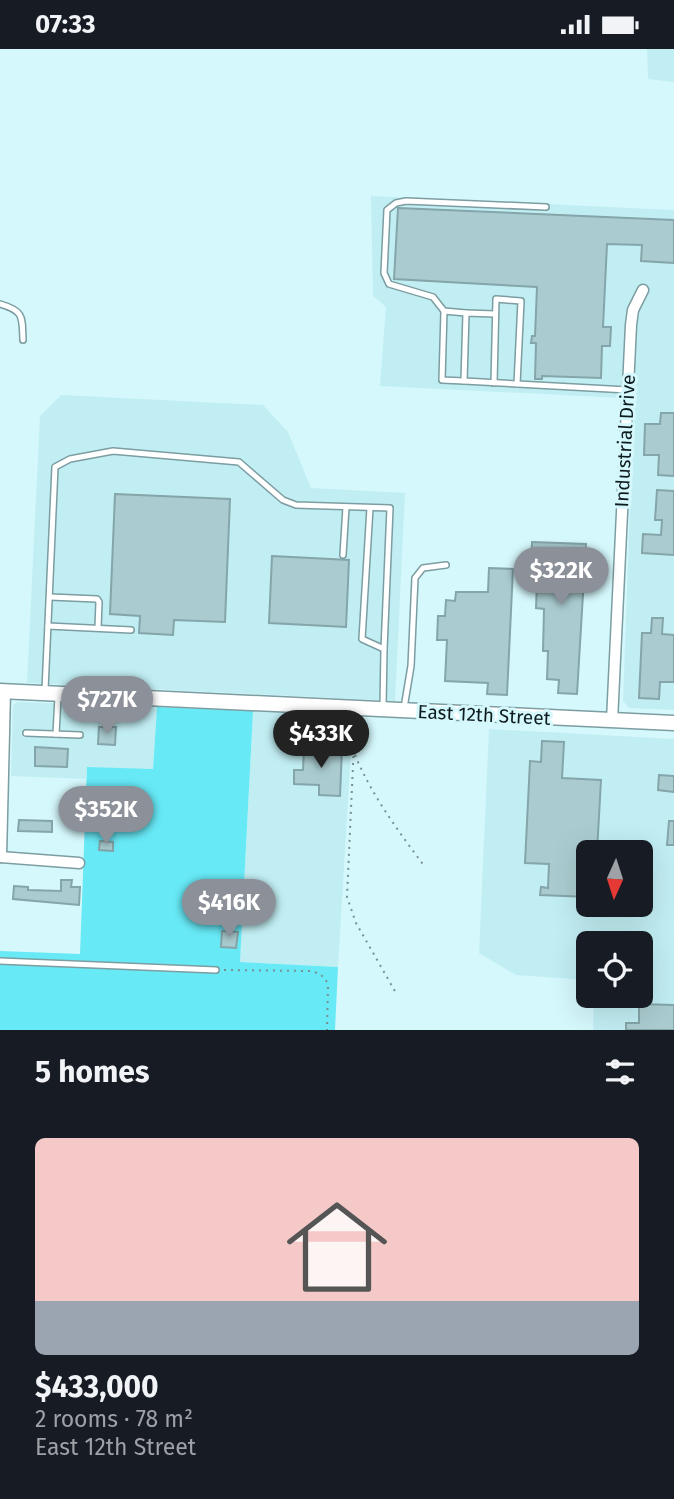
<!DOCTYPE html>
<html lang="en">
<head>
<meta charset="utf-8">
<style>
  :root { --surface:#171b24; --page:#20242c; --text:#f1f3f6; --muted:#9ea1a6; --accent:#8c9099 }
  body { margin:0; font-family:"Fira Sans",sans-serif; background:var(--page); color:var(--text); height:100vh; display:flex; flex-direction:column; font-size:26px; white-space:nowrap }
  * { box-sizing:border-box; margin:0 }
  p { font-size:23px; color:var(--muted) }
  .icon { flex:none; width:38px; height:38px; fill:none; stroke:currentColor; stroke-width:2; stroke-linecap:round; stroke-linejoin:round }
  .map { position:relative; height:981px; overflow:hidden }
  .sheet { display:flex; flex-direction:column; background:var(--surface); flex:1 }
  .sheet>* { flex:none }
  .needle { width:46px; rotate:183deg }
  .fabs { position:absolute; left:576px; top:791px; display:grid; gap:14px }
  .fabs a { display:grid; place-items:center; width:77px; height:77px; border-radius:10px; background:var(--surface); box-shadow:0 7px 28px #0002; font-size:35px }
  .price { position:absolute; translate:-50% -60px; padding:0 16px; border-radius:24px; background:var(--accent); color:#fff; font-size:23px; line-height:46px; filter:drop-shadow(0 2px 4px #0008) }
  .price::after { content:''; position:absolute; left:50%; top:42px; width:21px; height:16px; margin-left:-10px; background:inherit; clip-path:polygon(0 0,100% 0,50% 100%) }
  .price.current { background:#222; color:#fff }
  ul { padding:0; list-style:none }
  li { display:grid; align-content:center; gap:14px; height:371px; padding:0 35px }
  li span { display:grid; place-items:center; height:217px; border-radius:10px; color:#555 }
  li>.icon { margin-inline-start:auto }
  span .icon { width:126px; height:126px; fill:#fffc; stroke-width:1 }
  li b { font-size:30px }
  h2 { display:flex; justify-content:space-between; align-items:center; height:84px; padding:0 35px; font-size:30px }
  .status { display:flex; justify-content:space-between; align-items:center; height:49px; padding:0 35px; background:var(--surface); direction:ltr }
  .status svg { height:19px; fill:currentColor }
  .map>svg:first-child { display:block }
</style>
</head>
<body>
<div class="status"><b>07:33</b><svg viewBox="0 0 49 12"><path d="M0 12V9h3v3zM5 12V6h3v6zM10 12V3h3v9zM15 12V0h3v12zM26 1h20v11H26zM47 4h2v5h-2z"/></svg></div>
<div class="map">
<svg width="674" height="981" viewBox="0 0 674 981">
  <rect width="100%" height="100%" fill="#d5f8fc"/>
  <g fill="#c1eef3" fill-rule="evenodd">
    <path d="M647 0H674V33L648 30Z"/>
    <path d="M371 147 674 161V661L629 659 623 652 636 288 625 287 622 349 380 337 386 258 373 247Z"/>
    <path d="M61 346 263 356 288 383 311 439 405 444 395 652 27 634 40 367Z"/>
    <path d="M17 653 157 658 153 721 87 718 86 730 11 727 13 656Z"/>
    <path d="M253 662 353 667 338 918 240 913Z"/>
    <path d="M489 680 674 690V981H593L594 947H640V894H588V931L516 926 479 904ZM588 803H640V856H588Z"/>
  </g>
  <path fill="#67e9f6" d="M157 658 253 662 240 913 338 918 335 981H0V902L80 905 87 718 153 720Z"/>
  <g fill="#aaccd0" stroke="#84a5a9" stroke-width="2">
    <path d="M398 159 674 171V214L641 212 642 196 607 195 603 278H611L610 297H602L601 329 542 327V330H535L536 294H531L532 287H535L537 238 394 230Z"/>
    <path d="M661 364H674V427L658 426 659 406H644L645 375H660Z"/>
    <path d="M657 441 674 442V506L642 504 643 485 661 486 662 471H655Z"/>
    <path d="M115 445 230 450 225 573 174 571 173 586 139 584 140 567 110 565Z"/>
    <path d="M532 493 586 495 577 645 558 644 559 631 547 630 548 602H543L544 560 536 559 537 533 530 532Z"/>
    <path d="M272 507 349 511 346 578 269 574Z"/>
    <path d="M489 519 513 520 507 646 487 645 488 634 445 632 447 591H437L438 567H445L446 551 455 552 456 543H488Z"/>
    <path d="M652 569H663L662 585 674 586V633H660L659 650 639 649 642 584H651Z"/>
    <path d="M99 678H116L115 696 98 695Z"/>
    <path d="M542 692 564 693 562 729 601 731 597 803H588V848L540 846 541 838 548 839 549 815 525 814 530 712 541 713Z"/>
    <path d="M304 697 342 699 340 747 319 746V736L294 735V721H303Z"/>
    <path d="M35 698 68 700 67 718 35 717Z"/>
    <path d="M659 726 674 727V743L658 741Z"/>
    <path d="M19 771 52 772V783L18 782Z"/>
    <path d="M669 772H674V796H667Z"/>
    <path d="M100 792 113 793V802L99 801Z"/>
    <path d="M61 831H72L71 838H80L79 856 13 850 14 837 28 838V841L61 842Z"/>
    <path d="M222 882 238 883 236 899 221 898Z"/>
    <path d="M639 955 674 956V981H626V974H639Z"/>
  </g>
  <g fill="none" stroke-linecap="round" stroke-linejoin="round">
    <g stroke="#7c9da1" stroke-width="8">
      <g id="lane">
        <path d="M0 255C24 262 22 267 23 291"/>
        <path d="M444 262 442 331 464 332"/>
        <path d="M466 264 444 262 433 248 389 235 384 224 387 161 396 154 406 152 546 158"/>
        <path d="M495 265 466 264 464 332 628 341"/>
        <path d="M494 334 496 250 521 252 517 335"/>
        <path d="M370 459 362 590 384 600 383 658"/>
        <path d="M343 506 346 458"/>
        <path d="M50 548 97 550 99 553 98 579"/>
        <path d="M48 577 131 581"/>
        <path d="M45 641 55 418 70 410 113 402 239 413 283 451 296 456 390 459 384 600"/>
        <path d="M404 659 411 617 415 529 423 519 446 516"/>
        <path d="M26 684 80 686"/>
        <path d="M56 685 58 648"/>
        <path d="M0 912 216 921"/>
      </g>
    </g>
    <g stroke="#7c9da1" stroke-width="13">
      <g id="street">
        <path d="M612 672 631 276 633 261 643 241"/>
        <path d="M0 808 79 814"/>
        <path d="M1 808 5 642"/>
      </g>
    </g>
    <g stroke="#7c9da1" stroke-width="17">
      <path id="secondary" d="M0 642 674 674"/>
    </g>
    <g stroke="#779093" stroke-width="2" stroke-dasharray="2 5" stroke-linecap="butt">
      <path d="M355 672 347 848 356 874 396 944"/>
      <path d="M355 706C372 747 399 783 425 818"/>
      <path d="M224 921 310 922C319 924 325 927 328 936L327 981"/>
    </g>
    <use href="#lane" stroke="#fff" stroke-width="5"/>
    <use href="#street" stroke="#fff" stroke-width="10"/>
    <use href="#secondary" stroke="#fff" stroke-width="14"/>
  </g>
  <g text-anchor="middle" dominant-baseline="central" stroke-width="6" stroke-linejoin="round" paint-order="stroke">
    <g font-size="19" fill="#0f1c1e" stroke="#d5f8fc">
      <text transform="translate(625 392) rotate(-87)">Industrial Drive</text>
      <text transform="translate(484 666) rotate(3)">East 12th Street</text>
    </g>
  </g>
</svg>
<div class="fabs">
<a><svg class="needle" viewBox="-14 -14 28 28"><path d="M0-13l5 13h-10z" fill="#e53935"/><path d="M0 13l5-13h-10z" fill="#9ea1a6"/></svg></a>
<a><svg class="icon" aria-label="locate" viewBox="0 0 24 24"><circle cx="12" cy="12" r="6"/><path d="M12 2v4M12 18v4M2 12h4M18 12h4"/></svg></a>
</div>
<b class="price" style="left:561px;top:558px">$322K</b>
<b class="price" style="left:107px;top:687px">$727K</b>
<b class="price current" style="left:321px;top:721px">$433K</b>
<b class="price" style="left:106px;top:797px">$352K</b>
<b class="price" style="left:229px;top:890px">$416K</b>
</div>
<section class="sheet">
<h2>5 homes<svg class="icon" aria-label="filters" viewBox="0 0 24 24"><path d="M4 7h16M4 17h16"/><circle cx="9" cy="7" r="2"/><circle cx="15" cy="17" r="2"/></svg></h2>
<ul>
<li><span style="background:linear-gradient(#f6c9c9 75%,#9aa5b1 0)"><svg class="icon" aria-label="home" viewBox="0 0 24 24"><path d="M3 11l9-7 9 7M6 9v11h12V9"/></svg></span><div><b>$433,000</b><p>2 rooms · 78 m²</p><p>East 12th Street</p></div></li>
</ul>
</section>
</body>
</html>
